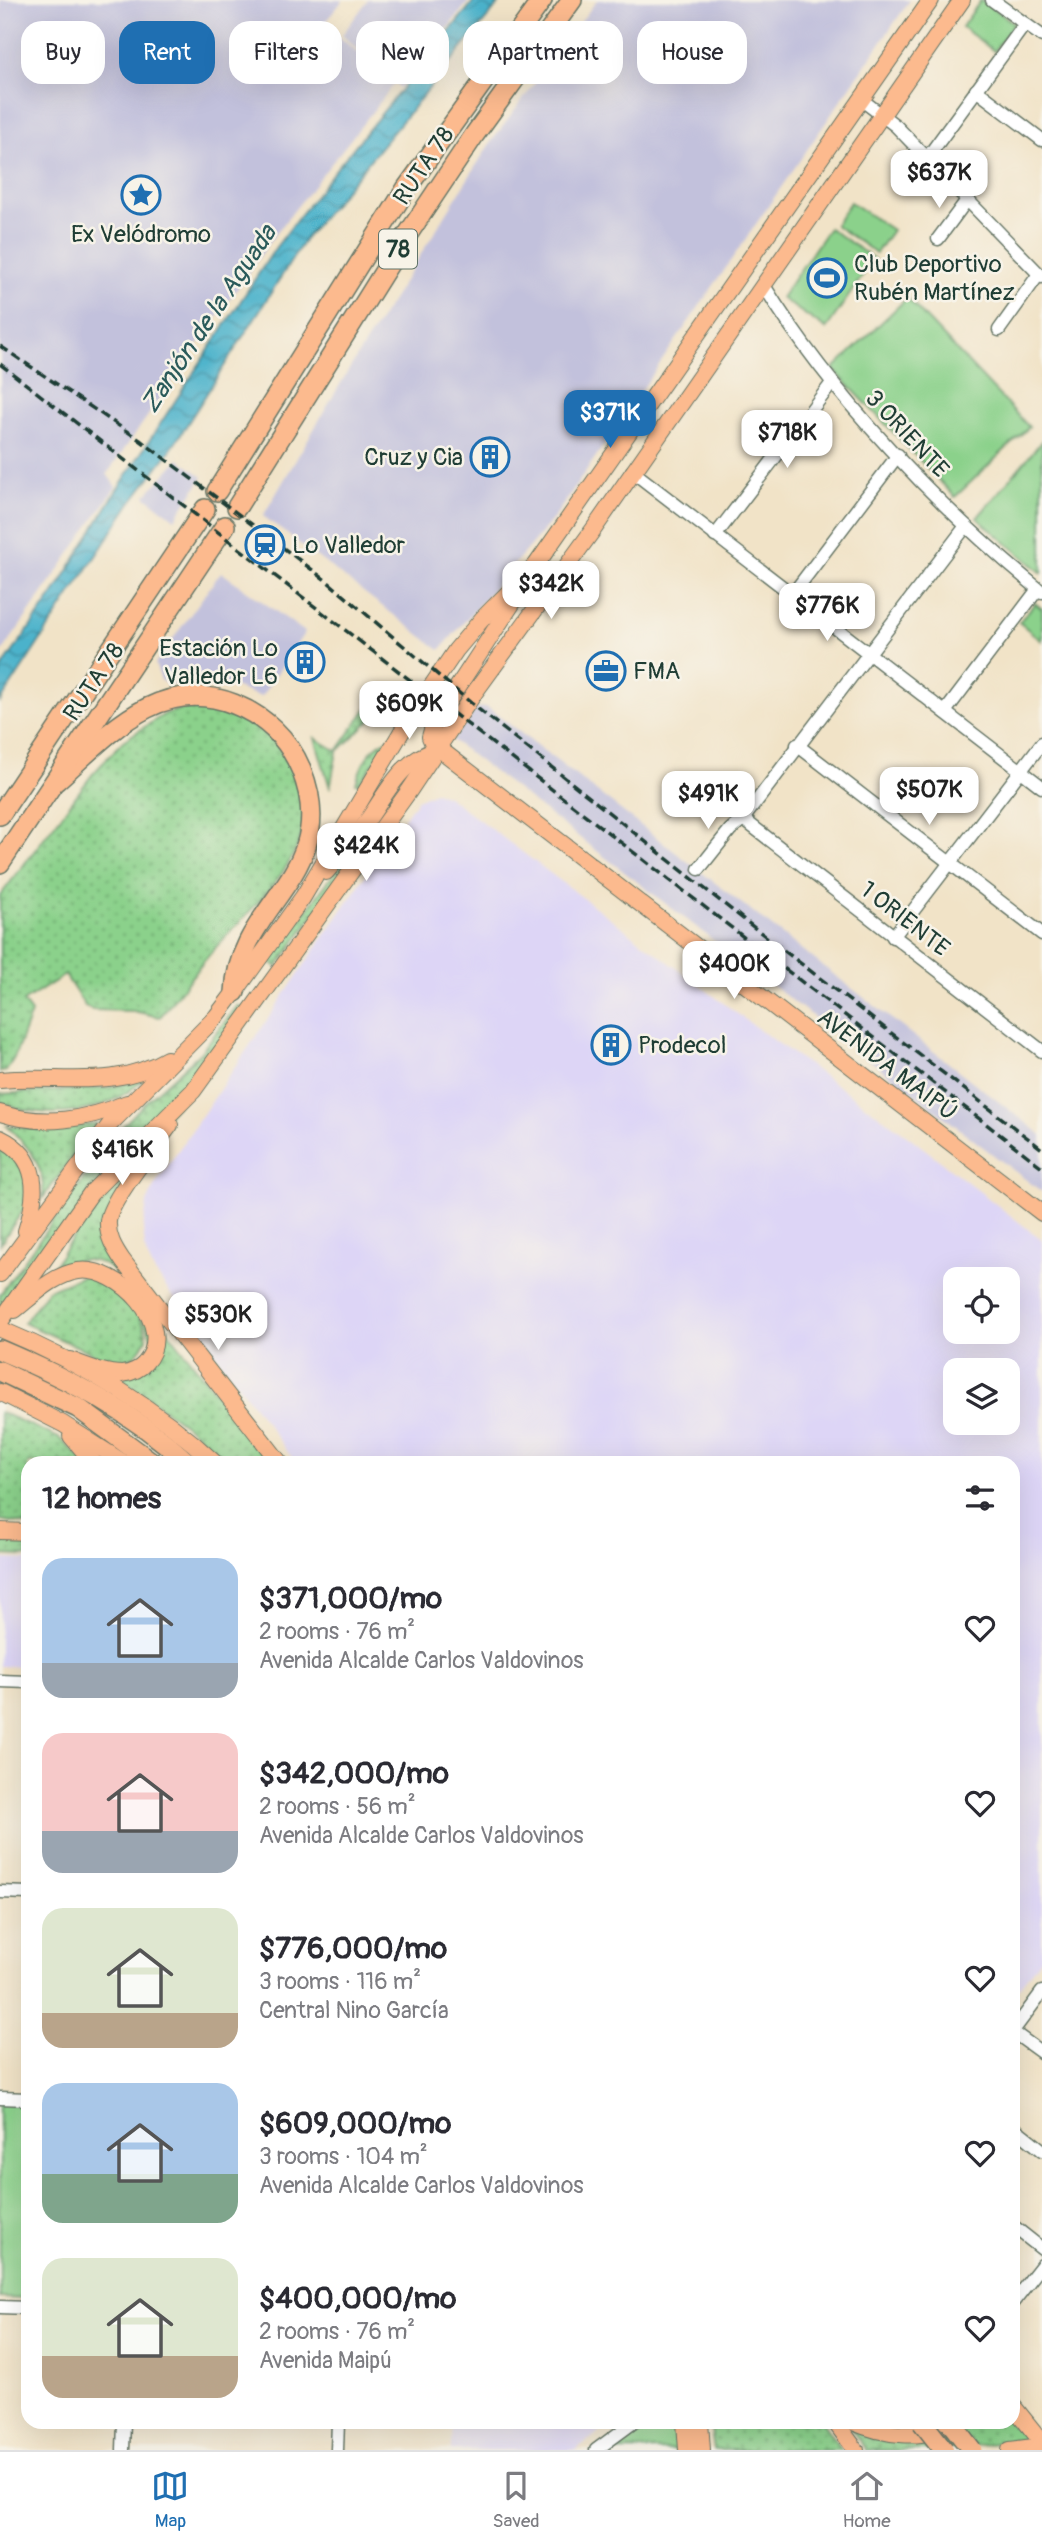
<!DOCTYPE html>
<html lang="en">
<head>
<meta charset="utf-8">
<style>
  :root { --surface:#fff; --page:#f2f2f3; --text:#2b2b33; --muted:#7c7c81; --line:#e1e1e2; --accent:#1f6fb2 }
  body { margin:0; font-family:Pangolin,sans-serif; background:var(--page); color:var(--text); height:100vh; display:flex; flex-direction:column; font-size:26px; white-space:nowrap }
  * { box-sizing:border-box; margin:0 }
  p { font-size:23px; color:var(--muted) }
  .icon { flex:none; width:38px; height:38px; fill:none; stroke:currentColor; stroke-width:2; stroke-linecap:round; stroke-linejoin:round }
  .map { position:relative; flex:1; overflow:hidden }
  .side { position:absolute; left:21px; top:1456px; width:999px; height:973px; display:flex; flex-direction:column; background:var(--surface); border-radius:21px; box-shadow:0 7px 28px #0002 }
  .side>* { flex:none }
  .hud { position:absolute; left:21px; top:21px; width:1001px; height:63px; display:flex; gap:14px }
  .tools { position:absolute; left:943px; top:1267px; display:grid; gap:14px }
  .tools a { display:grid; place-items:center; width:77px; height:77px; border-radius:14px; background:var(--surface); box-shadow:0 7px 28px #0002; font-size:35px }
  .price { position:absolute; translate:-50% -60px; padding:0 16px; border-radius:14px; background:#fff; color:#222; font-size:23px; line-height:46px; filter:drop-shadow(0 2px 4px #0008) }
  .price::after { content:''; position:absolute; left:50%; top:42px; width:21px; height:16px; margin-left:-10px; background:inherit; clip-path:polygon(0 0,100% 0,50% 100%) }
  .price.on { background:var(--accent); color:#fff }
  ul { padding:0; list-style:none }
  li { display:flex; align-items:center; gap:21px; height:175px; padding:0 21px }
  li span { display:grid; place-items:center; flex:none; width:196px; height:140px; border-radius:21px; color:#555 }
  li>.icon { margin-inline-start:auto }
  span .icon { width:84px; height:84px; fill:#fffc; stroke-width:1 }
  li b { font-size:30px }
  h2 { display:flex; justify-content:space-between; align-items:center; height:84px; padding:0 21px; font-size:30px }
  .pill { padding:0 24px; border-radius:21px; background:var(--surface); box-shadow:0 7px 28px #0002; font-size:24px; line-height:63px }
  .pill.on { background:var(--accent); color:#fff }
  .tab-bar { display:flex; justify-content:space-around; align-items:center; height:98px; border-top:2px solid var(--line); background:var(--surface); font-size:19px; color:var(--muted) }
  .tab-bar a { display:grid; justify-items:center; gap:4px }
  .tab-bar .on { color:var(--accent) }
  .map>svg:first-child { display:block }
</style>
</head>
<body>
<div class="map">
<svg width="1042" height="2450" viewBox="0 0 1042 2450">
  <defs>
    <pattern id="grass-dots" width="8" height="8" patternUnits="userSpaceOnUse" patternTransform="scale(1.75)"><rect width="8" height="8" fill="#8bd18b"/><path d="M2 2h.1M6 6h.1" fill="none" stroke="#71ab72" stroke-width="1.8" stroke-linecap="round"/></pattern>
    <pattern id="water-waves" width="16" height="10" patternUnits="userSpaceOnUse" patternTransform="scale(1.75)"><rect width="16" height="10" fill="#4cb2cb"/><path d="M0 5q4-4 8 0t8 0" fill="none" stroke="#3f92a6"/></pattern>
  </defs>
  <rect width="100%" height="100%" fill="#f7f3e8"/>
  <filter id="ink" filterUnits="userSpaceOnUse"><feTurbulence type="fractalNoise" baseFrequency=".0143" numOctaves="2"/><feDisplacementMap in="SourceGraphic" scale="14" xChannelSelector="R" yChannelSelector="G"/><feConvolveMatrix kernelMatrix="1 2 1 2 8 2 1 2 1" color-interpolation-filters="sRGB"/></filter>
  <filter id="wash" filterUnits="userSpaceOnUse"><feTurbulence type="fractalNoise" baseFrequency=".00686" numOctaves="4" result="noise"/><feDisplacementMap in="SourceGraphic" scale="28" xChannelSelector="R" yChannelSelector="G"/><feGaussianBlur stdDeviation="1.57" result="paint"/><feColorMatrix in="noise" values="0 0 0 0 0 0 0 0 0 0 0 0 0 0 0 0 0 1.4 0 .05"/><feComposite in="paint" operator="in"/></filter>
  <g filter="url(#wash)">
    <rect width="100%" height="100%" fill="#f1e3c7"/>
    <g fill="#ddd5f6" fill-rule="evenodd">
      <path d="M435 792 446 795 747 1021 908 1136 1042 1240V1957L1013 1995V1463H296L154 1271 146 1254 143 1230 147 1203 156 1183 417 800ZM1008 1279V1332H956V1279ZM1008 1370V1423H956V1370Z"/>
      <path d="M0 1559 28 1560V1667L0 1666Z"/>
      <path d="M452 2422H614L575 2450H451Z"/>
    </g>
    <g fill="#c2c1dc">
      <path d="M0 0H343L324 24 388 78 342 35 368 0H470L400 88 395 83 277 232 107 474 116 487 0 655Z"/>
      <path d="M597 0H910L553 519 440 650 263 516 348 371 489 145Z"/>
      <path d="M179 459 203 477 175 519 145 496Z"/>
      <path d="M221 572 305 632 261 697 218 681 167 685 161 680 155 664Z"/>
      <path d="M487 707 1042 1135V1192L452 740 477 708Z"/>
    </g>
    <g fill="url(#grass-dots)" stroke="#558760" stroke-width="2">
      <path d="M384 702 392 710 372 718 337 752 330 788 315 738 337 751 366 709Z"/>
      <path d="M189 707C233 713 274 725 291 770 296 782 303 797 304 811 308 864 241 917 210 954 193 974 177 996 160 1017L133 1011 92 1010 85 1006 65 975 23 1002 31 1013 15 1056 6 1071 0 1072V896L92 775 123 741 165 714Z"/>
      <path d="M391 738 359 784 356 783C362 763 371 745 391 738Z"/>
      <path d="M416 763 419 765 277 967 269 961Z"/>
      <path d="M238 1005 242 1008 244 1016 181 1100 0 1310V1294L120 1129 148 1100 200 1053Z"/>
      <path d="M144 1079C105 1115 48 1122 0 1102V1094L108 1088Z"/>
      <path d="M97 1123 43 1198C46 1166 29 1147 7 1126L55 1130Z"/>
      <path d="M152 1145 104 1243 124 1274 270 1463H228L192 1430 122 1379 158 1351C135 1304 117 1231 50 1272L94 1205Z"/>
      <path d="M0 1146 10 1151 29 1173 26 1206 0 1244Z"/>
      <path d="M85 1275C113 1287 142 1305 147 1339L135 1356C119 1364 104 1363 90 1352L24 1323 48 1290Z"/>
      <path d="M0 1412 59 1438 86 1463H28V1525L0 1520Z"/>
      <path d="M0 1541 28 1542V1556L0 1555Z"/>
      <path d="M1013 2420 1028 2439 941 2450H866L850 2427 867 2436 904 2441 943 2437 967 2422Z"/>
      <path d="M710 2422H822L841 2450H714Z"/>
    </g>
    <g fill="#8bd18b" stroke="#558760" stroke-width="2">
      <path d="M981 0 1014 23 994 51 962 27Z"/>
      <path d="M850 202 892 230 876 253 835 225Z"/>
      <path d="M829 228 874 259 826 329 781 298Z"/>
      <path d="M907 298 1029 427 955 497 833 369Z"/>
      <path d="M1042 441V573L977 518Z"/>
      <path d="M1035 603 1042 609V641L1019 622Z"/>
      <path d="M0 2103 28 2104V2299L0 2298Z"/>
      <path d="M647 2422H674L677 2450H605Z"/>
    </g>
    <path fill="url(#water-waves)" stroke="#367880" stroke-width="2" d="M475 0H502L307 236 172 448 130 504 0 702V670L55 592 115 493 276 247 335 170Z"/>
  </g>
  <g filter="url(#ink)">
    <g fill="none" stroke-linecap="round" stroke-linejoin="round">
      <g stroke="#687767" stroke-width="15">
        <g id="minor">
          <path d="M992 0 1042 36"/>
          <path d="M976 90 1042 140"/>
          <path d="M862 100 896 126 1042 277"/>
          <path d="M927 158 1025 24"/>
          <path d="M938 239 967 200"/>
          <path d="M763 284C833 398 939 508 1042 592"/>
          <path d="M999 330 1039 274"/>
          <path d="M632 471 1042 787"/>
          <path d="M715 536 832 383"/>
          <path d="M792 595 898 455"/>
          <path d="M945 712 1038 589"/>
          <path d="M797 745 1042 934"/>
          <path d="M743 819 1042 1051"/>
          <path d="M699 869 730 830 743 819 966 526"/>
          <path d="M893 937 1042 743"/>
          <path d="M0 1681 28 1682"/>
          <path d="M0 1892 28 1893"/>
          <path d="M1013 2031 1042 1992"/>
          <path d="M1013 2032 1042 2053"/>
          <path d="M0 2098 28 2099"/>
          <path d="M1013 2127 1042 2150"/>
          <path d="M1013 2226 1042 2249"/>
          <path d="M1013 2302 1042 2265"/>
          <path d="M0 2307 28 2308"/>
          <path d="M123 2450 124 2422"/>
          <path d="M337 2450 338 2422"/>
          <path d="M596 2450 634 2422"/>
        </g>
      </g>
      <g stroke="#687767" stroke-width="18">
        <g id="major">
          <path d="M523 587 434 723 430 737 433 744 1042 1213"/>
          <path d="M326 872C340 856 355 839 367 821 387 793 402 758 438 750"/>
          <path d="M0 1080C59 1074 113 1091 167 1059"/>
          <path d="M0 1113C44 1127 85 1120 127 1103"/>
          <path d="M170 1125C156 1145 110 1200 108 1221 107 1236 114 1248 123 1261L280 1463"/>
          <path d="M0 1138C40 1157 38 1194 26 1231"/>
          <path d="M0 1274 111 1123 216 1017 235 992 303 897 408 721 456 650 483 618 536 565 931 0"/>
          <path d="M15 1310C34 1295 53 1275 78 1271 118 1265 178 1326 145 1363 140 1369 131 1373 122 1374 104 1374 87 1366 70 1360"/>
          <path d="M0 1322 91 1193 193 1091 409 791 475 692 593 530 962 0"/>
          <path d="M0 1329C79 1362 152 1404 215 1463"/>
          <path d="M0 1392 63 1424 124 1463"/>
          <path d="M71 1436 94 1463"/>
          <path d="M0 1531 28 1532"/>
          <path d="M1013 2406 1042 2442"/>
          <path d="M685 2422 687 2450"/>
          <path d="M700 2422 702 2450"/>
          <path d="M835 2422 856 2450"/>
          <path d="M853 2422C881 2434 925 2443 951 2422"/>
          <path d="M1010 2450 1042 2446"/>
        </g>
      </g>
      <g stroke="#687767" stroke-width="22">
        <g id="highway">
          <path d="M217 491 406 189 542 0"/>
          <path d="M237 507 404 240 475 134 572 0"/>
          <path d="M56 781C107 736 158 674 234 704 264 716 288 738 301 769 343 873 238 903 235 992"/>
          <path d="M0 815 205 509"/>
          <path d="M0 863 225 526"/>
          <path d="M0 1350C69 1379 133 1412 188 1463"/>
          <path d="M0 1371 78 1408 153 1463"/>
        </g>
      </g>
      <use href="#minor" stroke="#fff" stroke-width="12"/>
      <use href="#major" stroke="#fcba8e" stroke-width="16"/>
      <use href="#highway" stroke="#fcba8e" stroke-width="19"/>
      <g stroke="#1f3d34" stroke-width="3.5" stroke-dasharray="10 5" stroke-linecap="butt">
        <path d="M0 346 140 440 327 581 477 708 743 919 1042 1149"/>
        <path d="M0 364 1042 1167"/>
      </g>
      <g stroke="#687767" stroke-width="22" stroke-linecap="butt">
        <g id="highway-bridge">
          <path d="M922 2422 944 2450"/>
          <path d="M950 2422 972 2450"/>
        </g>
      </g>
      <use href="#highway-bridge" stroke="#fcba8e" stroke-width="19"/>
    </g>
  </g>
  <defs>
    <g id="sight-ring" transform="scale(2.0125)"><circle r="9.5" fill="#f7f3e8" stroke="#1f6fb2" stroke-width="1.5"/><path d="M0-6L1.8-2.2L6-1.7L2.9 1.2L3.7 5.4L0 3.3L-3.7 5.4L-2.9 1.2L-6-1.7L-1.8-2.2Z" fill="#1f6fb2"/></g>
    <g id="stadium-ring" transform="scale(2.0125)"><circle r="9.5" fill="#f7f3e8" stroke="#1f6fb2" stroke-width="1.5"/><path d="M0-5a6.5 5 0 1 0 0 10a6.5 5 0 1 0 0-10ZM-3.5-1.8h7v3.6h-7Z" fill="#1f6fb2"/></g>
    <g id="building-ring" transform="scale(2.0125)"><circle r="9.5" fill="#f7f3e8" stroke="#1f6fb2" stroke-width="1.5"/><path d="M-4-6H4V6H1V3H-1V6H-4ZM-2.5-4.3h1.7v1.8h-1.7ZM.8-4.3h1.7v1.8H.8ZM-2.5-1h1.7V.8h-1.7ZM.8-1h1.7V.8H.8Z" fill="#1f6fb2"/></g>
    <g id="station-ring" transform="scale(2.0125)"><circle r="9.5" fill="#f7f3e8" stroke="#1f6fb2" stroke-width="1.5"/><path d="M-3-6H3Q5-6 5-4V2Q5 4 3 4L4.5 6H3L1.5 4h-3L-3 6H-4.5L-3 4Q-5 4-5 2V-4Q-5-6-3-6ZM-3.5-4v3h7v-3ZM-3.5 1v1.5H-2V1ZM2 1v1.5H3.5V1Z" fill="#1f6fb2"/></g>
    <g id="office-ring" transform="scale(2.0125)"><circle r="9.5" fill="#f7f3e8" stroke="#1f6fb2" stroke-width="1.5"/><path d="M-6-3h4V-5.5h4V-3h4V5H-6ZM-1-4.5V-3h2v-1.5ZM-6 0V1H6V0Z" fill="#1f6fb2"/></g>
  </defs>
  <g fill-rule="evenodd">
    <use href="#sight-ring" x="141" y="195"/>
    <use href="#stadium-ring" x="827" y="278"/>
    <use href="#building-ring" x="490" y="457"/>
    <use href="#station-ring" x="265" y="545"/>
    <use href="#building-ring" x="305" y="662"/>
    <use href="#office-ring" x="606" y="671"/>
    <use href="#building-ring" x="611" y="1045"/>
  </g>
  <g text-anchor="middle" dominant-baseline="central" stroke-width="5" stroke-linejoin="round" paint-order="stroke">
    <rect fill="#f7f3e8" stroke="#60746a" stroke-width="2" x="379" y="229.5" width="38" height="39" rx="5"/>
    <g font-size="23" font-weight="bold" fill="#1f3d34">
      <text x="398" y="249">78</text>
    </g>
    <g font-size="24" fill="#1f3d34" stroke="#f7f3e8">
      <text transform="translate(424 166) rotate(-56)">RUTA 78</text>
      <text transform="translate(907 434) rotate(47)">3 ORIENTE</text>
      <text transform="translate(94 682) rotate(-56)">RUTA 78</text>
      <text transform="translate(905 919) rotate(38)">1 ORIENTE</text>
      <text transform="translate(887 1065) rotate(37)">AVENIDA MAIPÚ</text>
    </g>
    <g font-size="24" fill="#1f3d34" stroke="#f7f3e8" text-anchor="start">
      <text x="141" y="234" text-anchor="middle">Ex Velódromo</text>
      <text x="854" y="264">Club Deportivo<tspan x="854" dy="28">Rubén Martínez</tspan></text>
      <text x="463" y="457" text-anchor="end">Cruz y Cia</text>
      <text x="292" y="545">Lo Valledor</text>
      <text x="278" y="648" text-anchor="end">Estación Lo<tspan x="278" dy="28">Valledor L6</tspan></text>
      <text x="633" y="671">FMA</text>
      <text x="638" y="1045">Prodecol</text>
    </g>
    <g font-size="26" font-style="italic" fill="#2a5a5a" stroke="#f7f3e8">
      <text transform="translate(209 319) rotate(-56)">Zanjón de la Aguada</text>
    </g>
  </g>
</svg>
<div class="tools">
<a><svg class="icon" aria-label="locate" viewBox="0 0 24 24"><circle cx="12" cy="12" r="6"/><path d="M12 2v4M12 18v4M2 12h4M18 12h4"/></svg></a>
<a><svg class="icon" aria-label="layers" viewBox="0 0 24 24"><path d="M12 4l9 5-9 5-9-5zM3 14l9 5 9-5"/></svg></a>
</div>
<b class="price" style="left:939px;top:210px">$637K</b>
<b class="price on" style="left:610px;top:450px">$371K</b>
<b class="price" style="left:787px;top:470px">$718K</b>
<b class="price" style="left:551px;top:621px">$342K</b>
<b class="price" style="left:827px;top:643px">$776K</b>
<b class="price" style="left:409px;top:741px">$609K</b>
<b class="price" style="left:929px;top:827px">$507K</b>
<b class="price" style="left:708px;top:831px">$491K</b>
<b class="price" style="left:366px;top:883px">$424K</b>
<b class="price" style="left:734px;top:1001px">$400K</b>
<b class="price" style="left:122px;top:1187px">$416K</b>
<b class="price" style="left:218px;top:1352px">$530K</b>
<div class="hud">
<a class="pill">Buy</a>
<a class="pill on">Rent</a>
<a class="pill">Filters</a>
<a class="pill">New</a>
<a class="pill">Apartment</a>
<a class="pill">House</a>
</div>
<section class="side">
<h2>12 homes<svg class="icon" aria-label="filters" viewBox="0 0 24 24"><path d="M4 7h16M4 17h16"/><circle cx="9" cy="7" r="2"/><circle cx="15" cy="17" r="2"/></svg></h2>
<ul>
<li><span style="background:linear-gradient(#a9c7e8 75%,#9aa5b1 0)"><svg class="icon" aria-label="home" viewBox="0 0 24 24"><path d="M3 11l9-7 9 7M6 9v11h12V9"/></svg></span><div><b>$371,000/mo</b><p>2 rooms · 76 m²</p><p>Avenida Alcalde Carlos Valdovinos</p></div><svg class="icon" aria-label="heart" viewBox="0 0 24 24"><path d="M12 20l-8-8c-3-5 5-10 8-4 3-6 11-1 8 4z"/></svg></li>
<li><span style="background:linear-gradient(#f6c9c9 70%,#9aa5b1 0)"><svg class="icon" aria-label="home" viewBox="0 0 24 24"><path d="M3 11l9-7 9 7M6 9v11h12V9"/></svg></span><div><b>$342,000/mo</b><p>2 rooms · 56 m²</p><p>Avenida Alcalde Carlos Valdovinos</p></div><svg class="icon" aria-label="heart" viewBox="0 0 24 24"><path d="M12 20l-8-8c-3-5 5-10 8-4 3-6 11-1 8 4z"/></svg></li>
<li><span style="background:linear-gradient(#dfe7d0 75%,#b9a48a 0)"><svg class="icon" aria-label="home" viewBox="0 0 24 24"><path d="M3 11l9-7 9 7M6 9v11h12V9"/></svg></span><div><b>$776,000/mo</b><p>3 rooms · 116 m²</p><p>Central Nino García</p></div><svg class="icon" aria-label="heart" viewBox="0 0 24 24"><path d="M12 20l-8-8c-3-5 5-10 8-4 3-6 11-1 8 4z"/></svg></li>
<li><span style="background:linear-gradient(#a9c7e8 65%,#7fa58c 0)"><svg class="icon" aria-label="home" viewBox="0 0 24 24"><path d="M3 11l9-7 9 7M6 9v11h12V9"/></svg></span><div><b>$609,000/mo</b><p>3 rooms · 104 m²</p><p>Avenida Alcalde Carlos Valdovinos</p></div><svg class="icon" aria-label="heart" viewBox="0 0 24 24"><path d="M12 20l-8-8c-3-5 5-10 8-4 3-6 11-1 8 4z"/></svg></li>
<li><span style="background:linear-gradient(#dfe7d0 70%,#b9a48a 0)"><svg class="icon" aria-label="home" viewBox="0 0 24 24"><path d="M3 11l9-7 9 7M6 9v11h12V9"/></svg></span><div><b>$400,000/mo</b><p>2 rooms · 76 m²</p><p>Avenida Maipú</p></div><svg class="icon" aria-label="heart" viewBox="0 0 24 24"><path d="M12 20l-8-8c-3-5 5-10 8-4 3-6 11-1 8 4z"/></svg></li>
</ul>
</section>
</div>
<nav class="tab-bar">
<a class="on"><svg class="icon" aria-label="map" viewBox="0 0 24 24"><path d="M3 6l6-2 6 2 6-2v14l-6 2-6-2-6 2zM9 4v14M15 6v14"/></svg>Map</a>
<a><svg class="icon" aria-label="saved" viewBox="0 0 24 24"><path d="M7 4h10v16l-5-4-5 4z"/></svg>Saved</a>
<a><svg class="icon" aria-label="home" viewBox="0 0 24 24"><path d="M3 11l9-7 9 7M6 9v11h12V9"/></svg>Home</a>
</nav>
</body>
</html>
